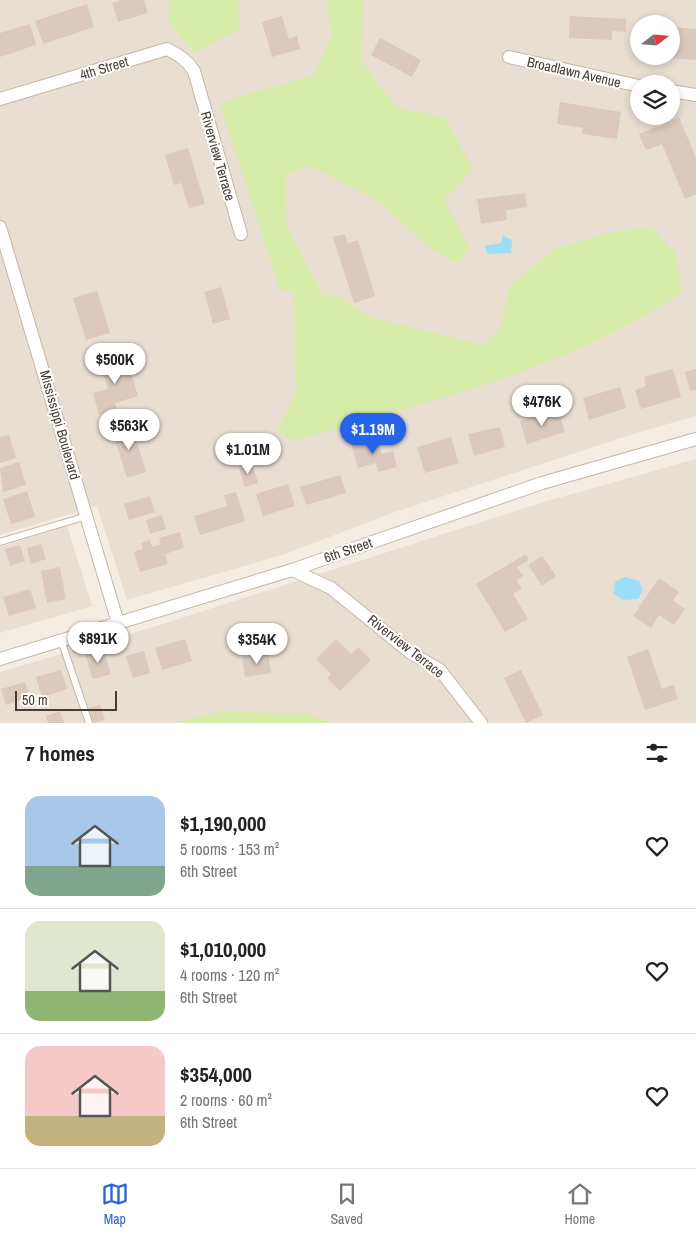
<!DOCTYPE html>
<html lang="en">
<head>
<meta charset="utf-8">
<style>
  :root { --surface:#fff; --page:#f6f6f6; --text:#222; --muted:#767676; --line:#e0e0e0; --accent:#2563eb }
  body { margin:0; font-family:"Archivo Narrow",sans-serif; background:var(--page); color:var(--text); height:100vh; display:flex; flex-direction:column; font-size:19px; white-space:nowrap }
  * { box-sizing:border-box; margin:0 }
  p { font-size:16px; color:var(--muted) }
  .icon { flex:none; width:28px; height:28px; fill:none; stroke:currentColor; stroke-width:2; stroke-linecap:round; stroke-linejoin:round }
  .map { position:relative; height:723px; overflow:hidden }
  .panel { display:flex; flex-direction:column; background:var(--surface); flex:1 }
  .panel>* { flex:none }
  .needle { width:32px; rotate:73deg }
  .tools { position:absolute; left:630px; top:15px; display:grid; gap:10px }
  .tools a { display:grid; place-items:center; width:50px; height:50px; border-radius:50%; background:var(--surface); box-shadow:0 2px 8px #0003; font-size:25px }
  .scale { position:absolute; left:15px; bottom:12px; width:102px; box-sizing:border-box; padding-left:5px; border:2px solid #473c33; border-top:0; font-size:14px; line-height:18px; white-space:nowrap; color:#473c33; -webkit-text-stroke:4px #fff; paint-order:stroke }
  .price { position:absolute; translate:-50% -42px; padding:0 11px; border-radius:18px; background:#fff; color:#222; font-size:16px; line-height:32px; filter:drop-shadow(0 1px 2px #0008) }
  .price::after { content:''; position:absolute; left:50%; top:30px; width:15px; height:11px; margin-left:-8px; background:inherit; clip-path:polygon(0 0,100% 0,50% 100%) }
  .price.active { background:var(--accent); color:#fff }
  ul { padding:0; list-style:none }
  li { display:flex; align-items:center; gap:15px; height:125px; padding:0 25px }
  li+li { border-top:1px solid var(--line) }
  li span { display:grid; place-items:center; flex:none; width:140px; height:100px; border-radius:15px; color:#555 }
  li>.icon { margin-inline-start:auto }
  span .icon { width:60px; height:60px; fill:#fffc; stroke-width:1 }
  li b { font-size:21px }
  h2 { display:flex; justify-content:space-between; align-items:center; height:60px; padding:0 25px; font-size:21px }
  .tabs { display:flex; justify-content:space-around; align-items:center; height:70px; border-top:1px solid var(--line); background:var(--surface); font-size:14px; color:var(--muted) }
  .tabs a { display:grid; justify-items:center; gap:2px }
  .tabs .active { color:var(--accent) }
  .map>svg:first-child { display:block }
</style>
</head>
<body>
<div class="map">
<svg width="696" height="723" viewBox="0 0 696 723">
  <rect width="100%" height="100%" fill="#f4ede4"/>
  <g fill="#e8ded2" fill-rule="evenodd">
    <path d="M0 0H696V416L636 433 392 513 285 554 127 600 97 506 0 535ZM639 24H671V56H639ZM639 84H671V116H639Z"/>
    <path d="M696 459V723H0V672L147 629 547 501Z"/>
    <path d="M67 526 92 606 0 633V547Z"/>
  </g>
  <g fill="#d8eca9">
    <path d="M169 0H238L240 29 195 52 169 24Z"/>
    <path d="M327 0H363L361 61 397 108 445 117 473 169 444 200 469 247 459 264 432 250 378 201 310 166 285 175 287 227 323 295 340 297 372 318 483 345 501 329 509 286 554 249 600 235 650 226 676 253 682 293C651 313 619 331 585 346 493 388 392 412 295 441L277 431 296 392 294 291 280 290 220 104 241 96 314 75 332 36Z"/>
    <path d="M219 712 304 713 332 723H174Z"/>
  </g>
  <g fill="#9adff7">
    <path d="M503 236 512 240 511 253 487 254 485 246 501 243Z"/>
    <path d="M625 577 639 581 643 590 638 599 623 600 614 594 615 582Z"/>
  </g>
  <g fill="#dac9bc">
    <path d="M121 0H144L148 13 118 22 112 3Z"/>
    <path d="M87 4 94 27 43 44 35 21Z"/>
    <path d="M282 16 289 39 297 36 300 49 272 57 262 22Z"/>
    <path d="M570 16 626 19V32L612 31V40L569 38Z"/>
    <path d="M30 24 36 45 0 57V33Z"/>
    <path d="M672 27 696 29V60L671 58Z"/>
    <path d="M380 38 421 60 412 77 371 55Z"/>
    <path d="M560 102 621 112 617 139 582 134 583 128 557 124Z"/>
    <path d="M679 117 696 158V194L685 199 662 144 646 150 639 134Z"/>
    <path d="M188 148 205 204 189 208 181 183 174 185 165 155Z"/>
    <path d="M525 193 527 207 506 210 507 220 481 224 477 199Z"/>
    <path d="M345 234 348 243 358 240 375 296 354 303 333 237Z"/>
    <path d="M221 287 230 319 213 324 204 292Z"/>
    <path d="M97 291 110 333 86 340 73 298Z"/>
    <path d="M126 355 138 396 115 403 117 409 99 415 93 393 108 389 100 363Z"/>
    <path d="M673 369 681 397 641 409 635 390 646 386 644 377Z"/>
    <path d="M696 369V390L690 391 685 372Z"/>
    <path d="M620 387 626 408 589 420 583 398Z"/>
    <path d="M558 410 565 432 527 444 520 421Z"/>
    <path d="M132 425 146 472 127 478 112 431Z"/>
    <path d="M500 427 505 447 474 456 468 434Z"/>
    <path d="M9 435 16 458 0 463V437Z"/>
    <path d="M376 435 382 454 393 451 397 467 378 472 376 463 358 468 351 443Z"/>
    <path d="M451 437 459 463 425 473 417 447Z"/>
    <path d="M19 462 26 485 3 492 0 468Z"/>
    <path d="M252 464 258 483 245 487 239 468Z"/>
    <path d="M340 475 346 493 306 505 300 487Z"/>
    <path d="M288 484 295 506 263 516 256 494Z"/>
    <path d="M27 491 35 517 11 524 3 499Z"/>
    <path d="M236 492 245 521 200 535 194 516 227 506 224 495Z"/>
    <path d="M150 496 155 512 129 520 124 504Z"/>
    <path d="M162 515 166 529 150 534 146 520Z"/>
    <path d="M180 532 184 548 165 554 168 564 140 572 134 552 143 549 141 543 150 540 152 547 161 544 159 538Z"/>
    <path d="M41 544 46 559 31 564 27 548Z"/>
    <path d="M20 545 25 561 10 566 5 549Z"/>
    <path d="M526 554 529 560 517 567 523 576 516 580 522 589 513 594 528 619 505 632 476 584Z"/>
    <path d="M542 556 556 576 542 586 528 565Z"/>
    <path d="M60 567 66 599 47 603 41 571Z"/>
    <path d="M659 578 679 592 673 601 685 609 674 625 659 615 651 628 633 616Z"/>
    <path d="M30 589 36 608 9 616 3 597Z"/>
    <path d="M185 639 192 661 162 670 155 648Z"/>
    <path d="M336 639 351 654 358 647 371 660 340 691 327 678 331 674 316 659Z"/>
    <path d="M103 649 111 674 93 679 85 654Z"/>
    <path d="M648 649 662 689 673 685 678 699 645 710 627 657Z"/>
    <path d="M144 651 150 673 133 678 126 656Z"/>
    <path d="M268 652 271 673 245 677 242 657Z"/>
    <path d="M61 670 67 689 42 697 36 677Z"/>
    <path d="M521 670 543 715 526 723 504 678Z"/>
    <path d="M25 682 30 697 6 705 1 689Z"/>
    <path d="M100 705 105 720 93 723 89 708Z"/>
    <path d="M60 711 64 723H48L46 716Z"/>
  </g>
  <g fill="none" stroke-linecap="round" stroke-linejoin="round">
    <g stroke="#c3b6a9" stroke-width="8">
      <g id="service">
        <path d="M0 542 87 516"/>
        <path d="M61 640 89 723"/>
      </g>
    </g>
    <g stroke="#c3b6a9" stroke-width="14">
      <g id="minor">
        <path d="M509 57 639 86"/>
        <path d="M671 91 696 95"/>
        <path d="M0 99 167 49C178 54 187 60 194 71L241 234"/>
        <path d="M0 227 118 623"/>
        <path d="M292 570 331 588 411 653 440 670 481 723"/>
        <path d="M0 659 292 570 542 483 696 439"/>
      </g>
    </g>
    <use href="#service" stroke="#fff" stroke-width="6"/>
    <use href="#minor" stroke="#fff" stroke-width="12"/>
  </g>
  <g text-anchor="middle" dominant-baseline="central" stroke-width="4" stroke-linejoin="round" paint-order="stroke">
    <g font-size="14" fill="#473c33" stroke="#fff">
      <text transform="translate(104 68) rotate(-17)">4th Street</text>
      <text transform="translate(574 72) rotate(13)">Broadlawn Avenue</text>
      <text transform="translate(218 156) rotate(74)">Riverview Terrace</text>
      <text transform="translate(60 425) rotate(74)">Mississippi Boulevard</text>
      <text transform="translate(348 550) rotate(-19)">6th Street</text>
      <text transform="translate(406 646) rotate(38)">Riverview Terrace</text>
    </g>
  </g>
</svg>
<div class="tools">
<a><svg class="needle" viewBox="-14 -14 28 28"><path d="M0-13l5 13h-10z" fill="#e53935"/><path d="M0 13l5-13h-10z" fill="#767676"/></svg></a>
<a><svg class="icon" aria-label="layers" viewBox="0 0 24 24"><path d="M12 4l9 5-9 5-9-5zM3 14l9 5 9-5"/></svg></a>
</div>
<div class="scale">50 m</div>
<b class="price" style="left:115px;top:385px">$500K</b>
<b class="price" style="left:542px;top:427px">$476K</b>
<b class="price" style="left:129px;top:451px">$563K</b>
<b class="price active" style="left:373px;top:455px">$1.19M</b>
<b class="price" style="left:248px;top:475px">$1.01M</b>
<b class="price" style="left:98px;top:664px">$891K</b>
<b class="price" style="left:257px;top:665px">$354K</b>
</div>
<section class="panel">
<h2>7 homes<svg class="icon" aria-label="filters" viewBox="0 0 24 24"><path d="M4 7h16M4 17h16"/><circle cx="9" cy="7" r="2"/><circle cx="15" cy="17" r="2"/></svg></h2>
<ul>
<li><span style="background:linear-gradient(#a9c7e8 70%,#7fa58c 0)"><svg class="icon" aria-label="home" viewBox="0 0 24 24"><path d="M3 11l9-7 9 7M6 9v11h12V9"/></svg></span><div><b>$1,190,000</b><p>5 rooms · 153 m²</p><p>6th Street</p></div><svg class="icon" aria-label="heart" viewBox="0 0 24 24"><path d="M12 20l-8-8c-3-5 5-10 8-4 3-6 11-1 8 4z"/></svg></li>
<li><span style="background:linear-gradient(#dfe7d0 70%,#8fb573 0)"><svg class="icon" aria-label="home" viewBox="0 0 24 24"><path d="M3 11l9-7 9 7M6 9v11h12V9"/></svg></span><div><b>$1,010,000</b><p>4 rooms · 120 m²</p><p>6th Street</p></div><svg class="icon" aria-label="heart" viewBox="0 0 24 24"><path d="M12 20l-8-8c-3-5 5-10 8-4 3-6 11-1 8 4z"/></svg></li>
<li><span style="background:linear-gradient(#f6c9c9 70%,#c2b280 0)"><svg class="icon" aria-label="home" viewBox="0 0 24 24"><path d="M3 11l9-7 9 7M6 9v11h12V9"/></svg></span><div><b>$354,000</b><p>2 rooms · 60 m²</p><p>6th Street</p></div><svg class="icon" aria-label="heart" viewBox="0 0 24 24"><path d="M12 20l-8-8c-3-5 5-10 8-4 3-6 11-1 8 4z"/></svg></li>
</ul>
</section>
<nav class="tabs">
<a class="active"><svg class="icon" aria-label="map" viewBox="0 0 24 24"><path d="M3 6l6-2 6 2 6-2v14l-6 2-6-2-6 2zM9 4v14M15 6v14"/></svg>Map</a>
<a><svg class="icon" aria-label="saved" viewBox="0 0 24 24"><path d="M7 4h10v16l-5-4-5 4z"/></svg>Saved</a>
<a><svg class="icon" aria-label="home" viewBox="0 0 24 24"><path d="M3 11l9-7 9 7M6 9v11h12V9"/></svg>Home</a>
</nav>
</body>
</html>
